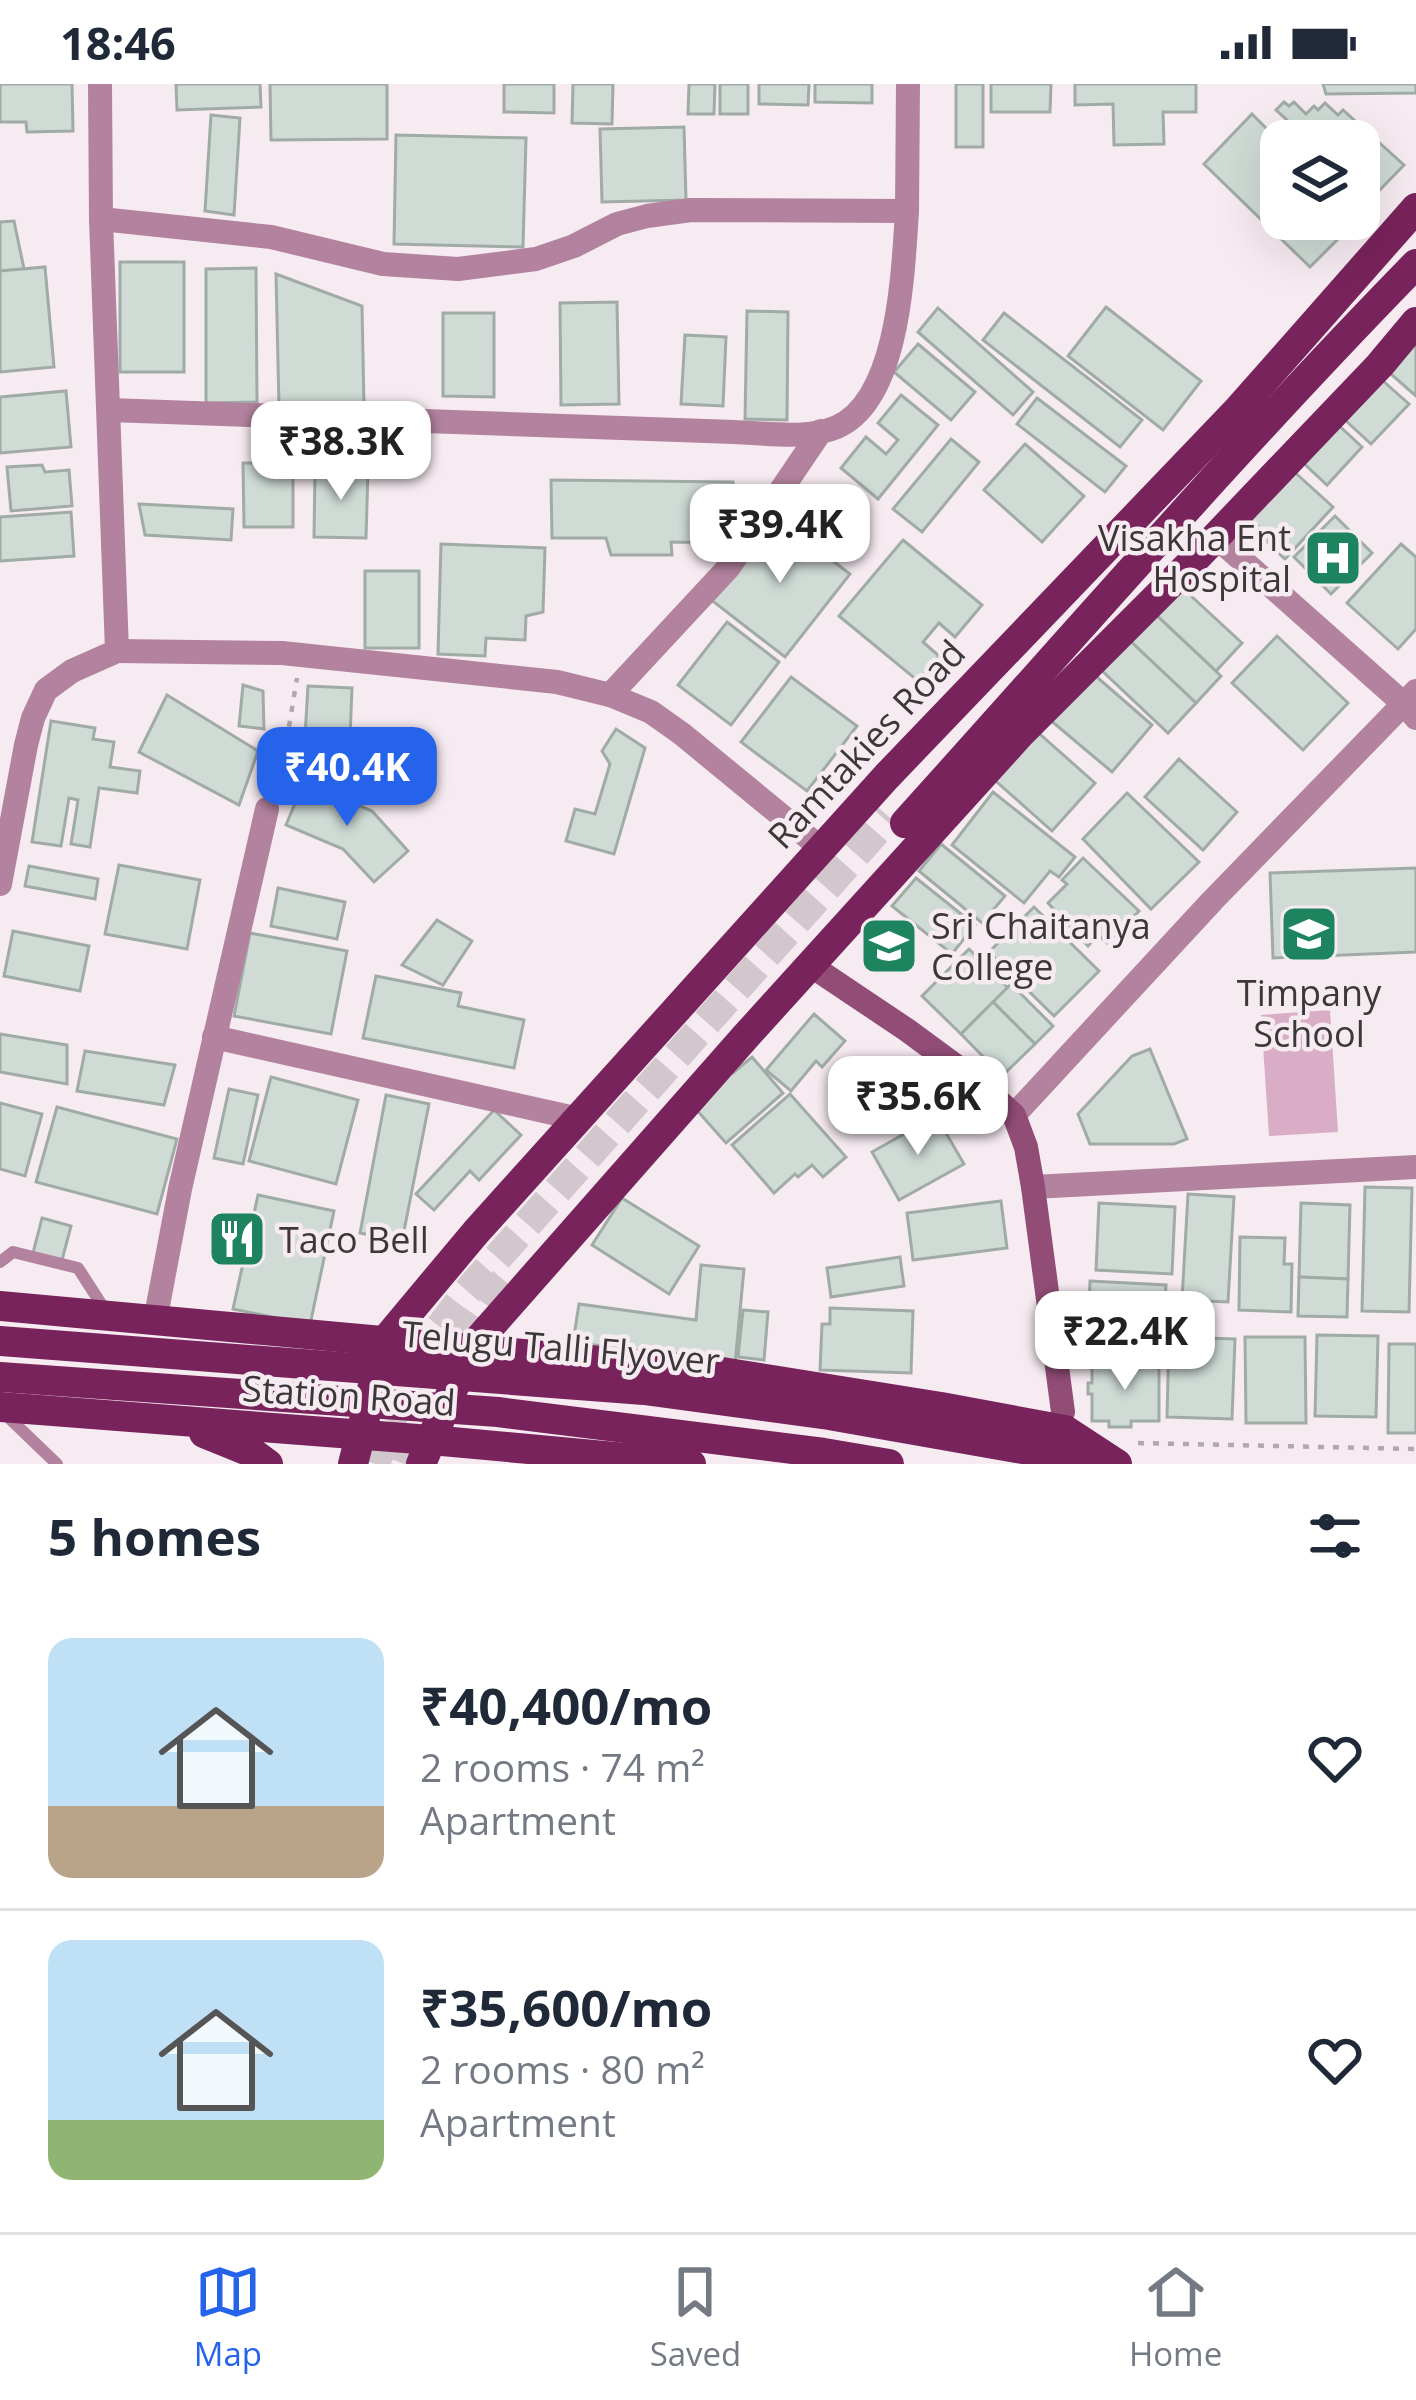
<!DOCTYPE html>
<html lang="en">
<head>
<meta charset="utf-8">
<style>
  :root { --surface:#fff; --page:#f2f2f3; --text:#1f2937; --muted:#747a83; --line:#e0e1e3; --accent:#2563eb }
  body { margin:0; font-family:"Open Sans",sans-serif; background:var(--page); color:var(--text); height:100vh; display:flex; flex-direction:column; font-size:45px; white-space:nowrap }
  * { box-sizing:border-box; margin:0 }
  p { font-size:39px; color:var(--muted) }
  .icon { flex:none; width:66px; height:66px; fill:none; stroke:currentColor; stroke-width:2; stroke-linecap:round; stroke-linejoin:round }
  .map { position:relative; height:1380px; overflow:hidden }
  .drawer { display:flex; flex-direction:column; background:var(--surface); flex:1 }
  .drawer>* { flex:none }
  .controls { position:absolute; left:1260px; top:36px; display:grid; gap:24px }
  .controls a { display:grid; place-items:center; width:120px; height:120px; border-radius:24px; background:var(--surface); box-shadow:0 12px 48px #0002; font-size:60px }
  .price { position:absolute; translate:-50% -102px; padding:0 27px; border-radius:24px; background:#fff; color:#222; font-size:39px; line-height:78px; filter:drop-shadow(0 3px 6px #0008) }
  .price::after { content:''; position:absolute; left:50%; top:72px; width:36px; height:27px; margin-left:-18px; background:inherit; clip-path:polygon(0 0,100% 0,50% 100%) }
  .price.on { background:var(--accent); color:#fff }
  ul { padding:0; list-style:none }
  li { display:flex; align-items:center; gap:36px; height:300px; padding:0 48px }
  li+li { border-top:3px solid var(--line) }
  li span { display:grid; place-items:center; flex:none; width:336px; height:240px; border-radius:24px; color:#555 }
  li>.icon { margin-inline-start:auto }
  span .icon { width:144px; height:144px; fill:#fffc; stroke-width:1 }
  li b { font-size:51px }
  h2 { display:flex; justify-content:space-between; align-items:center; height:144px; padding:0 48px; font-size:51px }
  .status { display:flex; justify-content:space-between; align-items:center; height:84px; padding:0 60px; background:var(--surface); direction:ltr }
  .status svg { height:33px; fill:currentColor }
  .menu { display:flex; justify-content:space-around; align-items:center; height:168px; border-top:3px solid var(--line); background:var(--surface); font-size:33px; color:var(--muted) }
  .menu a { display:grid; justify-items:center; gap:6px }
  .menu .on { color:var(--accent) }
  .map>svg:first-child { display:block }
</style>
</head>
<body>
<div class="status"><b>18:46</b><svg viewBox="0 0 49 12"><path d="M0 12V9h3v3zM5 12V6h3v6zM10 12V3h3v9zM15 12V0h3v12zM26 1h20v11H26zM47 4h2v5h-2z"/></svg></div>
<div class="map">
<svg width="1416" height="1380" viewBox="0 0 1416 1380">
  <rect width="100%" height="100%" fill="#f6ebf1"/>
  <path fill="#d9adc6" d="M1330 926 1338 1048 1269 1052 1261 931Z"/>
  <g fill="#d0dbd6" stroke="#a1aba6" stroke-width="3">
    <path d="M0 0H72L73 47 27 48 26 38H0Z"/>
    <path d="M176 0H260L261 23 177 26Z"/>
    <path d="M270 0H387V55L271 56Z"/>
    <path d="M504 0H554V29L504 28Z"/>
    <path d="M573 0H613L612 40 572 39Z"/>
    <path d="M689 0H715L714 30H688Z"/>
    <rect x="720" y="0" width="28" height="30"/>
    <path d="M759 0H809L808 21 759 20Z"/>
    <path d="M815 0H872V19L815 18Z"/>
    <rect x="956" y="0" width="27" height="63"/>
    <path d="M991 0H1051L1050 28H991Z"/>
    <path d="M1075 0H1196V28H1163L1164 60 1114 61 1113 20 1075 21Z"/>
    <path d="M1323 0H1416V9L1326 10Z"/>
    <path d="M1284 18 1289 22 1294 18 1306 30 1314 22 1318 26 1325 19 1338 31 1343 26 1404 81 1372 114 1359 102V57H1310L1276 26Z"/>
    <path d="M1252 30 1281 59V135H1358L1310 183 1204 80Z"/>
    <path d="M211 31 240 34 234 131 205 127Z"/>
    <path d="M684 43 686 116 602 118 600 45Z"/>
    <path d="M396 51 526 54 523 163 394 160Z"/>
    <path d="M14 137 24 185 0 187V138Z"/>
    <rect x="120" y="178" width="64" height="110"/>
    <path d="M45 183 54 283 0 288V187Z"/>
    <path d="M256 184 257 318 206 319V185Z"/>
    <path d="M276 190 362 222 364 322 279 323Z"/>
    <path d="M617 218 619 320 561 321 560 219Z"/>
    <path d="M1106 223 1201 297 1163 346 1068 272Z"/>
    <path d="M938 224 1033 308 1013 331 918 248Z"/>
    <path d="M747 227 788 228 787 336 745 335Z"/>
    <path d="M443 229H494V313L443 312Z"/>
    <path d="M1004 229 1142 336 1120 363 983 256Z"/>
    <path d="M1416 248V312L1384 284Z"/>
    <path d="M685 251 726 253 723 322 681 320Z"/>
    <path d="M918 260 975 308 951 336 894 288Z"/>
    <path d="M1382 296 1409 320 1371 360 1345 336Z"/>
    <path d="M66 307 71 363 0 369V313Z"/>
    <path d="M901 311 938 341 878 415 841 384 866 353 886 370 898 356 878 339Z"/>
    <path d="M1037 314 1126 382 1105 408 1017 340Z"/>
    <path d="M1333 336 1362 363 1327 401 1298 374Z"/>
    <path d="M951 355 979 378 922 448 893 425Z"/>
    <path d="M1025 360 1084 412 1042 458 984 406Z"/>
    <path d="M243 379H293V443H244Z"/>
    <path d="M42 381 45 388 69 386 72 422 11 427 7 383Z"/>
    <path d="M1289 383 1333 423 1285 475 1266 457 1270 453 1245 430Z"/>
    <path d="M315 385 368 386 366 454 314 453Z"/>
    <path d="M551 396 733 398 735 459 671 458 672 471H611L606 454H552Z"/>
    <path d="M139 420 233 425 231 456 145 451Z"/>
    <path d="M71 428 74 472 0 477V433Z"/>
    <path d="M775 432 850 490 785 573 710 515Z"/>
    <path d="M1335 432 1372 469 1331 510 1294 473Z"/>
    <path d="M903 456 982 521 955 553 939 539 923 558 939 572 918 597 839 532Z"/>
    <path d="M441 460 545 464 543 528 526 532 525 556 486 554 485 572 438 570Z"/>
    <path d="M1401 460 1416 473V545L1398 565 1347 519Z"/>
    <rect x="365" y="487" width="54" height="77"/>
    <path d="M1177 499 1242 559 1216 587 1151 526Z"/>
    <path d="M1154 529 1221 592 1196 619 1129 556Z"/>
    <path d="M727 538 779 578 731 641 678 601Z"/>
    <path d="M1277 552 1348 619 1303 666 1232 599Z"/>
    <path d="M1126 553 1196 619 1168 649 1098 583Z"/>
    <path d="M1090 587 1152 641 1112 688 1049 635Z"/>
    <path d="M791 593 857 642 807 707 741 658Z"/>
    <path d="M243 601 263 607 264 645 239 642Z"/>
    <path d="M308 602 352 604 350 654 305 652Z"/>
    <path d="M167 611 258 667 239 721 139 668Z"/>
    <path d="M51 637 95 644 93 655 114 658 110 683 140 687 137 709 99 704 90 763 71 760 78 716 69 714 61 762 32 758Z"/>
    <path d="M1033 644 1095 699 1052 747 990 692Z"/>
    <path d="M616 645 645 664 614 770 566 757 575 725 595 730 610 680 602 667Z"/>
    <path d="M1179 675 1237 728 1203 766 1145 713Z"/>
    <path d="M304 698 372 727 408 767 374 798 343 765 286 741Z"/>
    <path d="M993 708 1075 773 1059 793 1050 787 1024 819 952 761Z"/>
    <path d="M1127 709 1199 778 1151 825 1083 755Z"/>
    <path d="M941 760 1005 812 982 839 919 787Z"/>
    <path d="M1083 774 1139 827 1107 859 1098 851 1088 862 1048 819 1067 800 1062 796Z"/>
    <path d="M119 781 200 796 187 865 105 850Z"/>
    <path d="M29 782 98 795 95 815 25 802Z"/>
    <path d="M1416 784V868L1273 874 1270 789Z"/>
    <path d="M916 794 975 841 952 870 892 822Z"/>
    <path d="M278 804 345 818 337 855 271 842Z"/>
    <path d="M1034 823 1099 887 1054 932 989 868Z"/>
    <path d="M437 836 472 857 443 901 402 881Z"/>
    <path d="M13 847 89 862 80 907 4 892Z"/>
    <path d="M250 849 347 867 331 950 234 932Z"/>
    <path d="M969 865 1008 904 961 950 922 912Z"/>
    <path d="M376 892 461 909 458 922 524 936 514 984 363 954Z"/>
    <path d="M1011 900 1053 942 1035 960 993 918Z"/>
    <path d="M993 918 1035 960 1002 992 961 950Z"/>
    <path d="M814 930 845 957 822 983 816 977 791 1007 766 986Z"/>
    <path d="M0 950 67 961V1000L0 988Z"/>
    <path d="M1150 965 1187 1055 1174 1060H1090L1078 1030 1132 972Z"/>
    <path d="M85 967 175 981 164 1021 77 1007Z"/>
    <path d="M752 973 783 1009 726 1059 694 1023 728 983 733 989Z"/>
    <path d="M271 993 358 1016 336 1100 249 1077Z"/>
    <path d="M229 1005 258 1011 243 1080 214 1074Z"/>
    <path d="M790 1010 846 1073 823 1093 812 1081 798 1093 795 1090 774 1109 732 1061Z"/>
    <path d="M386 1011 429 1020 402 1157 360 1149Z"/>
    <path d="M0 1019 42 1030 25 1092 0 1085Z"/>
    <path d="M57 1023 177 1055 157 1130 36 1098Z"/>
    <path d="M494 1026 521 1051 479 1096 470 1087 434 1126 416 1110Z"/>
    <path d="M936 1032 964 1080 899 1116 872 1068Z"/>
    <path d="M1365 1103 1412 1104 1409 1228 1362 1227Z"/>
    <path d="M1188 1110 1234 1113 1228 1218 1182 1216Z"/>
    <path d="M258 1111 334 1127 310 1241 233 1225Z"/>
    <path d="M622 1114 699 1162 669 1210 592 1161Z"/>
    <path d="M1001 1117 1007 1164 913 1176 907 1129Z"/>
    <path d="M1099 1119 1175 1123 1172 1190 1096 1186Z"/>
    <path d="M1301 1119 1350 1121 1348 1195 1299 1193Z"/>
    <path d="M42 1134 71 1142 61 1180 32 1173Z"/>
    <path d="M1240 1153 1285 1154 1284 1180H1292L1291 1228 1239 1226Z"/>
    <path d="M900 1173 904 1202 831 1213 827 1184Z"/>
    <path d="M701 1181 744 1185 735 1280 573 1258 579 1220 696 1236Z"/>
    <path d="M1299 1193 1348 1195 1347 1233 1298 1232Z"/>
    <path d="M1090 1197 1166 1201 1164 1235 1089 1231Z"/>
    <path d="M830 1224 913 1227 911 1289 820 1286 822 1240H830Z"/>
    <path d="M743 1226 768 1228 764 1276 738 1273Z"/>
    <path d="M1317 1251 1378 1252 1376 1333 1315 1332Z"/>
    <path d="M1169 1253 1235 1255 1232 1335 1167 1333Z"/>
    <path d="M1245 1253H1305L1306 1339H1246Z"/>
    <path d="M1389 1260H1416V1349H1388Z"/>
    <path d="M1116 1274H1135V1281H1159V1337H1131V1343H1109V1337H1092V1310H1088V1299H1092V1281H1116Z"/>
  </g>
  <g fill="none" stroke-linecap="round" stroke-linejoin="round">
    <g stroke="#d1c7cc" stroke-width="30" stroke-dasharray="30 15" stroke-linecap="butt">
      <path d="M413 1279 467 1208 889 733"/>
      <path d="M375 1380 394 1330"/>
      <path d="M404 1380C430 1314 459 1249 506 1195"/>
    </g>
    <g stroke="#b0a8ac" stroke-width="4.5" stroke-dasharray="6 9" stroke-linecap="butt">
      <path d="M275 701 288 649 297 594"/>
      <path d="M1138 1359 1416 1365"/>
    </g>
    <g stroke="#b3829e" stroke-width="12">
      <path d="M0 1178 13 1168 78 1184 107 1229"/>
      <path d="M6 1331 57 1380"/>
    </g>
    <g stroke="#b3829e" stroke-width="24">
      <path d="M101 135 271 153 383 180 458 185 536 175 574 162 617 140 647 132 691 126 907 127 908 0"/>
      <path d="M110 326 734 348C766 349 807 356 837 343 900 315 903 185 907 127"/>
      <path d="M1216 453 1404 620 1416 634"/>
      <path d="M117 567 282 569 557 598 610 611 651 628 682 650 822 765"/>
      <path d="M610 611 729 483 821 347"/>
      <path d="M0 800 26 661 33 634 46 606 72 587 117 567 101 135 100 0"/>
      <path d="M214 953 579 1035"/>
      <path d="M1014 1031 1213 816 1416 607"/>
      <path d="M1033 1103 1416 1083"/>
      <path d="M155 1237 180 1105 267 725"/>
    </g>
    <path stroke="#924d77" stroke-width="24" d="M810 881 907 946 979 999 1014 1031 1026 1063 1033 1103 1063 1328"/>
    <g stroke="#78235b" stroke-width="30">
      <path d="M905 739C1074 552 1239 361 1416 180"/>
      <path d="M0 1222 722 1288 941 1323 1065 1346 1117 1380"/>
      <path d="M0 1257 644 1306 829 1331 1108 1380"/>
      <path d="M0 1293 498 1328 824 1369 889 1380"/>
      <path d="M0 1323 431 1356 691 1380"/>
      <path d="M204 1349 253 1369 268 1380"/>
      <path d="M353 1380 384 1258 476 1148 887 692 1237 327 1416 124"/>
      <path d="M421 1380 470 1265 479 1255 746 952 1020 650 1189 481 1380 281 1416 238"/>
    </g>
  </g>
  <defs>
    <g id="hospital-square" transform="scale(3)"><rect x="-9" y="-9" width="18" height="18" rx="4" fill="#1d845f" stroke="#f6ebf1"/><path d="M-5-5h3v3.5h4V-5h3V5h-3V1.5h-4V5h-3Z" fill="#fff"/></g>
    <g id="school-square" transform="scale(3)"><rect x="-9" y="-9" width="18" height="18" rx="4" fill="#1d845f" stroke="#f6ebf1"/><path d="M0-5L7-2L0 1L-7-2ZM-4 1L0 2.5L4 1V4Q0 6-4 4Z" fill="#fff"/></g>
    <g id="university-square" transform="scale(3)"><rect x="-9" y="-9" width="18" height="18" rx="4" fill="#1d845f" stroke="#f6ebf1"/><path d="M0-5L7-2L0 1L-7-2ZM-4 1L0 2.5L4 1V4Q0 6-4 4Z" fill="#fff"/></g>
    <g id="restaurant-square" transform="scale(3)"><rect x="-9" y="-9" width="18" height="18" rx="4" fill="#1d845f" stroke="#f6ebf1"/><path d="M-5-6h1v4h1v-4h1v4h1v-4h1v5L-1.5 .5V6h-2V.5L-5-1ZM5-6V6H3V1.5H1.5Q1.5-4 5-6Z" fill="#fff"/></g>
  </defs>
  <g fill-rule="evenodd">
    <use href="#hospital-square" x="1333" y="474"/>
    <use href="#school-square" x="1309" y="850"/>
    <use href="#university-square" x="889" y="862"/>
    <use href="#restaurant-square" x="237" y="1155"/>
  </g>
  <g text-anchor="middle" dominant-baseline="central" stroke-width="9" stroke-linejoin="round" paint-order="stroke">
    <g font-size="36" fill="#3c383a" stroke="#f6ebf1" text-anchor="start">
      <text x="1291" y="453" text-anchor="end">Visakha Ent<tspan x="1291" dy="41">Hospital</tspan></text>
      <text x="931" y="841">Sri Chaitanya<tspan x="931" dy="41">College</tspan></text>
      <text x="1309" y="908" text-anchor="middle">Timpany<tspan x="1309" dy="41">School</tspan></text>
      <text x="279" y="1155">Taco Bell</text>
    </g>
    <g font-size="36" fill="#3c383a" stroke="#f6ebf1">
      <text transform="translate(866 660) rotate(-47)">Ramtakies Road</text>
      <text transform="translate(561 1263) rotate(5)">Telugu Talli Flyover</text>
      <text transform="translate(349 1311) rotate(4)">Station Road</text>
    </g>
  </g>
</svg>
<div class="controls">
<a><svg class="icon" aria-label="layers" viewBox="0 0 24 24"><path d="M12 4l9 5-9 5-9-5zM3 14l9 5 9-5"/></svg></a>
</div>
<b class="price" style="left:341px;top:419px">₹38.3K</b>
<b class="price" style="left:780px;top:502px">₹39.4K</b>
<b class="price on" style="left:347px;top:745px">₹40.4K</b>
<b class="price" style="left:918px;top:1074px">₹35.6K</b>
<b class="price" style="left:1125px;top:1309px">₹22.4K</b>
</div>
<section class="drawer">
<h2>5 homes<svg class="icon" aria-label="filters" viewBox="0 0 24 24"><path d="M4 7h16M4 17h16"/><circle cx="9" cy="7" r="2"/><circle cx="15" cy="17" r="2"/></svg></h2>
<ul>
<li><span style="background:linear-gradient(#bfe0f5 70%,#b9a48a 0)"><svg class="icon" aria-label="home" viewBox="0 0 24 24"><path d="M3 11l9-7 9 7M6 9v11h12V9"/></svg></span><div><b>₹40,400/mo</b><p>2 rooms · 74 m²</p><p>Apartment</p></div><svg class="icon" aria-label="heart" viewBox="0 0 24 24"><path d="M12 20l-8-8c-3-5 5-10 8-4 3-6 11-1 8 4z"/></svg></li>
<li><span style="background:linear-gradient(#bfe0f5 75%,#8fb573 0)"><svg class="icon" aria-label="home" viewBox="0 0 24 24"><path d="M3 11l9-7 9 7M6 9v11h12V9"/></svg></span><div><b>₹35,600/mo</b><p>2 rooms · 80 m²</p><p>Apartment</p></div><svg class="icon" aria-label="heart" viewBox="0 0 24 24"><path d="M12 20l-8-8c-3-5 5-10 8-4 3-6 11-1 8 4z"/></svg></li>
</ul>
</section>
<nav class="menu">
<a class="on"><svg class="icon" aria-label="map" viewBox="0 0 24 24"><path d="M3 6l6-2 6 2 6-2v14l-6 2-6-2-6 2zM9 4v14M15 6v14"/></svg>Map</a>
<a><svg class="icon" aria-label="saved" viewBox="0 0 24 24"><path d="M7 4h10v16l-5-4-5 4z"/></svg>Saved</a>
<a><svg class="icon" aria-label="home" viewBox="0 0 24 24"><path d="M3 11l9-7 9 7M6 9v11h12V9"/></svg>Home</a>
</nav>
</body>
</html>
